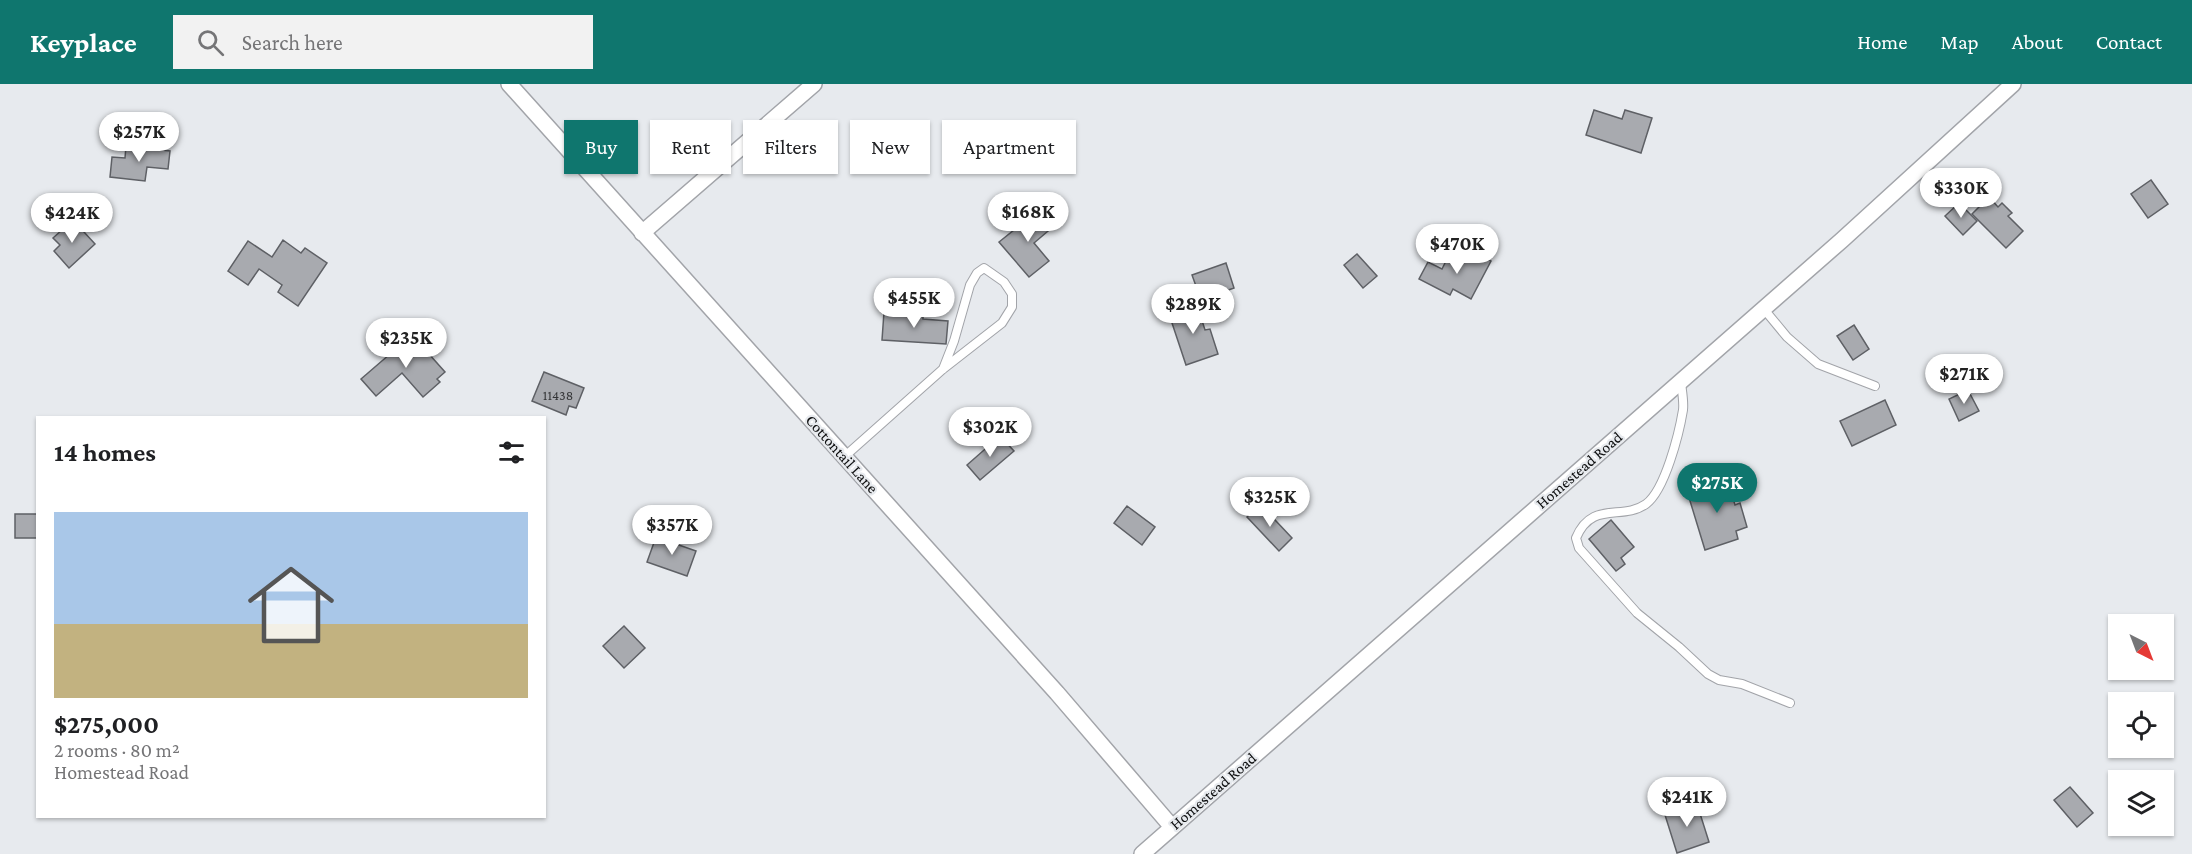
<!DOCTYPE html>
<html lang="en">
<head>
<meta charset="utf-8">
<style>
  :root { --surface:#fff; --page:#f2f2f2; --text:#202124; --muted:#757577; --accent:#0f766e }
  body { margin:0; font-family:"Crimson Pro",serif; background:var(--page); color:var(--text); height:100vh; display:flex; flex-direction:column; font-size:22px; white-space:nowrap }
  * { box-sizing:border-box; margin:0 }
  p { font-size:20px; color:var(--muted) }
  .icon { flex:none; width:33px; height:33px; fill:none; stroke:currentColor; stroke-width:2; stroke-linecap:round; stroke-linejoin:round }
  .map { position:relative; flex:1; overflow:hidden }
  .sheet { position:absolute; left:36px; top:332px; width:510px; height:402px; display:flex; flex-direction:column; background:var(--surface); border-radius:0px; box-shadow:0 2px 4px #0004 }
  .sheet>* { flex:none }
  .banner { position:absolute; left:564px; top:36px; width:570px; height:54px; display:flex; gap:12px }
  .needle { width:39px; rotate:138deg }
  .controls { position:absolute; left:2108px; top:530px; display:grid; gap:12px }
  .controls a { display:grid; place-items:center; width:66px; height:66px; border-radius:0px; background:var(--surface); box-shadow:0 2px 4px #0004; font-size:30px }
  .price { position:absolute; translate:-50% -51px; padding:0 14px; border-radius:21px; background:#fff; color:#222; font-size:20px; line-height:39px; filter:drop-shadow(0 2px 3px #0008) }
  .price::after { content:''; position:absolute; left:50%; top:36px; width:18px; height:14px; margin-left:-9px; background:inherit; clip-path:polygon(0 0,100% 0,50% 100%) }
  .price.current { background:var(--accent); color:#fff }
  ul { padding:0; list-style:none }
  li { display:grid; align-content:center; gap:12px; height:318px; padding:0 18px }
  li span { display:grid; place-items:center; height:186px; border-radius:0px; color:#555 }
  li>.icon { margin-inline-start:auto }
  span .icon { width:108px; height:108px; fill:#fffc; stroke-width:1 }
  li b { font-size:26px }
  h2 { display:flex; justify-content:space-between; align-items:center; height:72px; padding:0 18px; font-size:26px }
  .chip { padding:0 21px; border-radius:0px; background:var(--surface); box-shadow:0 2px 4px #0004; font-size:21px; line-height:54px }
  .chip.current { background:var(--accent); color:#fff }
  header { display:flex; align-items:center; gap:36px; box-sizing:border-box; height:84px; padding:0 30px; background:var(--accent); color:#fff }
  header strong { font-size:28px }
  nav { display:flex; gap:33px; margin-inline-start:auto; font-size:21px }
  .search { width:420px; height:54px; background:var(--page); display:flex; align-items:center; gap:15px; box-sizing:border-box; padding:0 21px; border-radius:0px; color:var(--muted); font-size:22px }
  .map>svg:first-child { display:block }
</style>
</head>
<body>
<header>
<strong>Keyplace</strong>
<div class="search"><svg class="icon" aria-label="search" viewBox="0 0 24 24"><circle cx="10" cy="10" r="6"/><path d="M15 15l6 6"/></svg>Search here</div>
<nav><a>Home</a><a>Map</a><a>About</a><a>Contact</a></nav>
</header>
<div class="map">
<svg width="2192" height="770" viewBox="0 0 2192 770">
  <rect width="100%" height="100%" fill="#e7eaee"/>
  <g fill="#a8aaaf" stroke="#5e6065" stroke-width="1.5">
    <path d="M1594 26 1622 35 1625 26 1652 34 1641 69 1586 51Z"/>
    <path d="M126 62 170 67 168 85 147 83 145 97 110 93 112 73 125 74Z"/>
    <path d="M2151 96 2168 120 2148 134 2131 110Z"/>
    <path d="M1989 113 1998 123 2002 119 2012 129 2008 132 2023 147 2006 164 1972 130Z"/>
    <path d="M1959 119 1977 137 1963 151 1945 132Z"/>
    <path d="M1040 125 1054 142 1034 159 1049 177 1029 193 999 158Z"/>
    <path d="M73 136 95 160 69 184 54 167 60 161 53 154Z"/>
    <path d="M283 156 301 169 305 164 327 179 298 222 278 208 282 201 259 185 248 201 228 187 248 157 272 173Z"/>
    <path d="M1469 166 1491 177 1471 215 1453 205 1450 211 1419 195 1428 178 1442 185 1447 175 1461 182Z"/>
    <path d="M1357 170 1377 192 1363 204 1344 181Z"/>
    <path d="M1226 179 1234 204 1201 216 1192 191Z"/>
    <path d="M1197 221 1205 246 1210 245 1218 270 1186 281 1169 230Z"/>
    <path d="M884 228 923 230V235L948 237 946 260 882 256Z"/>
    <path d="M1854 241 1869 265 1853 276 1837 252Z"/>
    <path d="M412 251 445 288 437 295 440 298 423 313 402 289 376 312 361 295Z"/>
    <path d="M544 288 584 304 576 324 569 322 566 331 532 317Z"/>
    <path d="M1968 306 1979 327 1959 337 1949 315Z"/>
    <path d="M1885 316 1896 341 1852 362 1840 337Z"/>
    <path d="M1000 352 1014 367 980 396 967 381Z"/>
    <path d="M1727 394 1735 421 1740 419 1747 443 1736 447 1738 455 1705 466 1687 407Z"/>
    <path d="M1260 420 1292 454 1279 467 1247 433Z"/>
    <path d="M1127 422 1155 443 1142 461 1114 439Z"/>
    <rect x="15" y="430" width="23" height="24"/>
    <path d="M1611 436 1634 463 1621 474 1625 480 1616 487 1589 455Z"/>
    <path d="M656 453 696 467 687 492 647 478Z"/>
    <path d="M624 542 645 564 624 584 603 562Z"/>
    <path d="M2070 703 2093 729 2077 743 2054 716Z"/>
    <path d="M1697 720 1709 758 1677 769 1665 731Z"/>
  </g>
  <g fill="none" stroke-linecap="round" stroke-linejoin="round">
    <g stroke="#a2a4a9" stroke-width="10">
      <g id="lane">
        <path d="M1763 224 1787 253 1818 280 1875 302"/>
        <path d="M1681 299C1682 307 1684 318 1683 326 1679 350 1665 406 1646 420 1622 437 1592 416 1576 454L1579 464 1637 529 1679 563 1708 590 1719 596 1742 600 1790 619"/>
        <path d="M844 373 943 285 1002 239 1012 223V210L1004 198 984 184 977 189 970 201 954 257 943 285"/>
      </g>
    </g>
    <g stroke="#a2a4a9" stroke-width="18">
      <g id="street">
        <path d="M509 0 1057 609 1172 743"/>
        <path d="M642 149 814 0"/>
        <path d="M1142 770 1842 156 2013 0"/>
      </g>
    </g>
    <use href="#lane" stroke="#fff" stroke-width="8"/>
    <use href="#street" stroke="#fff" stroke-width="15"/>
  </g>
  <g text-anchor="middle" dominant-baseline="central" stroke-width="4.5" stroke-linejoin="round" paint-order="stroke">
    <g font-size="14" fill="#333436">
      <text x="558" y="311">11438</text>
    </g>
    <g font-size="16" fill="#0c0d0e" stroke="#e7eaee">
      <text transform="translate(842 370) rotate(48)">Cottontail Lane</text>
      <text transform="translate(1579 386) rotate(-41)">Homestead Road</text>
      <text transform="translate(1213 707) rotate(-41)">Homestead Road</text>
    </g>
  </g>
</svg>
<div class="controls">
<a><svg class="needle" viewBox="-14 -14 28 28"><path d="M0-13l5 13h-10z" fill="#e53935"/><path d="M0 13l5-13h-10z" fill="#757577"/></svg></a>
<a><svg class="icon" aria-label="locate" viewBox="0 0 24 24"><circle cx="12" cy="12" r="6"/><path d="M12 2v4M12 18v4M2 12h4M18 12h4"/></svg></a>
<a><svg class="icon" aria-label="layers" viewBox="0 0 24 24"><path d="M12 4l9 5-9 5-9-5zM3 14l9 5 9-5"/></svg></a>
</div>
<b class="price" style="left:139px;top:79px">$257K</b>
<b class="price" style="left:1961px;top:135px">$330K</b>
<b class="price" style="left:1028px;top:159px">$168K</b>
<b class="price" style="left:72px;top:160px">$424K</b>
<b class="price" style="left:1457px;top:191px">$470K</b>
<b class="price" style="left:914px;top:245px">$455K</b>
<b class="price" style="left:1193px;top:251px">$289K</b>
<b class="price" style="left:406px;top:285px">$235K</b>
<b class="price" style="left:1964px;top:321px">$271K</b>
<b class="price" style="left:990px;top:374px">$302K</b>
<b class="price current" style="left:1717px;top:430px">$275K</b>
<b class="price" style="left:1270px;top:444px">$325K</b>
<b class="price" style="left:672px;top:472px">$357K</b>
<b class="price" style="left:1687px;top:744px">$241K</b>
<div class="banner">
<a class="chip current">Buy</a>
<a class="chip">Rent</a>
<a class="chip">Filters</a>
<a class="chip">New</a>
<a class="chip">Apartment</a>
</div>
<section class="sheet">
<h2>14 homes<svg class="icon" aria-label="filters" viewBox="0 0 24 24"><path d="M4 7h16M4 17h16"/><circle cx="9" cy="7" r="2"/><circle cx="15" cy="17" r="2"/></svg></h2>
<ul>
<li><span style="background:linear-gradient(#a9c7e8 60%,#c2b280 0)"><svg class="icon" aria-label="home" viewBox="0 0 24 24"><path d="M3 11l9-7 9 7M6 9v11h12V9"/></svg></span><div><b>$275,000</b><p>2 rooms · 80 m²</p><p>Homestead Road</p></div></li>
</ul>
</section>
</div>
</body>
</html>
